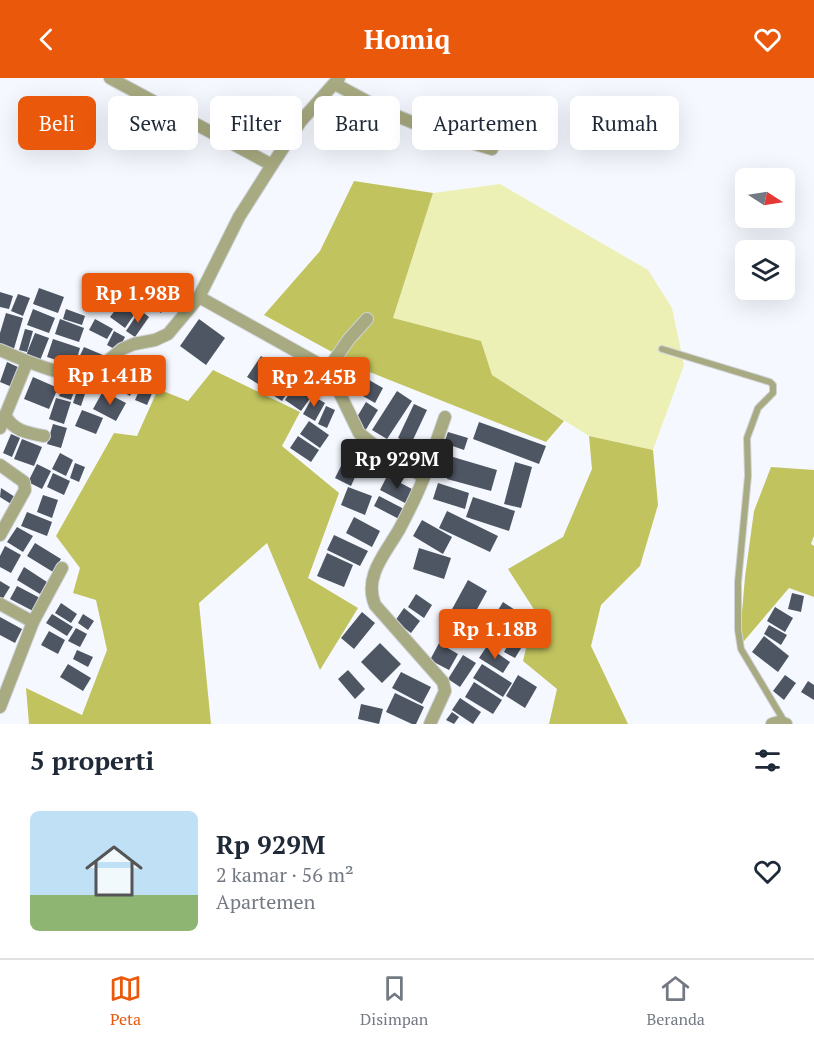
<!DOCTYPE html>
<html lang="id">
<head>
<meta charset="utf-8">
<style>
  :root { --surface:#fff; --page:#f2f2f3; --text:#1f2937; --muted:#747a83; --line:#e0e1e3; --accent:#ea580c }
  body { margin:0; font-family:"PT Serif",serif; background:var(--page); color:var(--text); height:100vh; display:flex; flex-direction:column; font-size:22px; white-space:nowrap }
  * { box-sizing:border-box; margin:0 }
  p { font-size:20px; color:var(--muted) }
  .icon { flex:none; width:33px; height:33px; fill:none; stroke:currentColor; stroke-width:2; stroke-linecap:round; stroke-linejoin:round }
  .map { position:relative; height:646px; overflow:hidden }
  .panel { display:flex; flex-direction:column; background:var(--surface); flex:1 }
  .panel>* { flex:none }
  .banner { position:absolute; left:18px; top:18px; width:778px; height:54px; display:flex; gap:12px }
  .needle { width:39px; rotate:102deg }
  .tools { position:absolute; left:735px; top:90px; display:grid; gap:12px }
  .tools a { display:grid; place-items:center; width:60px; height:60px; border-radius:9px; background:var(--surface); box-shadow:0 6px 24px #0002; font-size:30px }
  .price { position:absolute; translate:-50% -51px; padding:0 14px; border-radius:6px; background:var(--accent); color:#fff; font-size:20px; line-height:39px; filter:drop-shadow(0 2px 3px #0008) }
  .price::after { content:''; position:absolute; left:50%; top:36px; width:18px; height:14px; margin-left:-9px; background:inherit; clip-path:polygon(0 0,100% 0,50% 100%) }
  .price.on { background:#222; color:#fff }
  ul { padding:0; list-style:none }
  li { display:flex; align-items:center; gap:18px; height:150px; padding:0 30px }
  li+li { border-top:2px solid var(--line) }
  li span { display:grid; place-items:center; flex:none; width:168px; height:120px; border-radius:9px; color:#555 }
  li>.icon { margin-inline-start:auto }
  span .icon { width:72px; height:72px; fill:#fffc; stroke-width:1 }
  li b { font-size:26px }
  h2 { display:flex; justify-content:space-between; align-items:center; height:72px; padding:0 30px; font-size:26px }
  .pill { padding:0 21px; border-radius:9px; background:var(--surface); box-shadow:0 6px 24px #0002; font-size:21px; line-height:54px }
  .pill.on { background:var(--accent); color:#fff }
  header { display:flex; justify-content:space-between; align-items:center; height:78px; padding:0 30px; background:var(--accent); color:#fff; font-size:27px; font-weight:800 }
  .menu { display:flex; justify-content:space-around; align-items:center; height:84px; border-top:2px solid var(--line); background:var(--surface); font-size:16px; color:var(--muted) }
  .menu a { display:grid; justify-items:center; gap:3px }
  .menu .on { color:var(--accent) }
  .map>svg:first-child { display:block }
</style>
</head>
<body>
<header><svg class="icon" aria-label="back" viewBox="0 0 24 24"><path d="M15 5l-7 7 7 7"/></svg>Homiq<svg class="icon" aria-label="heart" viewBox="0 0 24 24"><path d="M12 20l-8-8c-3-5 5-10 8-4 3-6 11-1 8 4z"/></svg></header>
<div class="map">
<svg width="814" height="646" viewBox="0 0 814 646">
  <rect width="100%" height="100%" fill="#f5f9ff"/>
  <path fill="#edf0b5" d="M500 106 648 192 672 230 684 287 653 372 589 358 492 297 481 263 393 240 433 115Z"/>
  <g fill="#c1c35e">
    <path d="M354 103 433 115 393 240 481 263 492 297 564 343 546 364 367 293 264 237 320 173Z"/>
    <path d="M213 292 300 334 282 368 339 415 308 500 358 530 320 592 267 465 199 525 211 646H29L26 610 82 637 107 572 96 522 73 515 80 490 56 458 114 355 137 358 158 311 188 323Z"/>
    <path d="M589 358 653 372 658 427 640 488 601 527 591 568 628 646H549L557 611 523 583 535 533 508 491 563 459 592 391Z"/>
    <path d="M771 389 814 392V458L811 466 814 468V519L789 510 739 569 745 499 754 433Z"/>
  </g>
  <g fill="#4e5663">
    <path d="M149 203 172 217 161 235 138 221Z"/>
    <path d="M39 210 64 219 58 235 33 226Z"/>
    <path d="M0 214 13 218 9 231 0 229Z"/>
    <path d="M18 216 30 220 23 238 11 233Z"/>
    <path d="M126 218 140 228 125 250 110 239Z"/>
    <path d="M33 231 55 240 49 255 27 247Z"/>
    <path d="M66 231 85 238 82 247 63 241Z"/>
    <path d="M140 232 149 239 135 259 126 253Z"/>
    <path d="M6 235 23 240 13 274 0 270V255Z"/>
    <path d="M60 241 84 250 79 264 55 256Z"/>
    <path d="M95 241 113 251 107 261 89 252Z"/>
    <path d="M199 241 225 260 206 287 180 268Z"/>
    <path d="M25 251 33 253 27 274 19 272Z"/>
    <path d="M114 253 125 259 118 273 107 267Z"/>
    <path d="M35 255 49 260 39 285 25 280Z"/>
    <path d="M53 261 80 270 75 288 47 279Z"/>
    <path d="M84 269 103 277 94 296 75 288Z"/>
    <path d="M138 277 151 285 140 303 127 295Z"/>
    <path d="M261 278 277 288 263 309 247 299Z"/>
    <path d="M7 284 20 290 12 309 0 304Z"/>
    <path d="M280 290 296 301 282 323 265 312Z"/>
    <path d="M148 292 160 297 147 327 135 322Z"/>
    <path d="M355 294 383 310 375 325 347 309Z"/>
    <path d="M122 296 137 304 130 318 115 309Z"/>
    <path d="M33 299 58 310 49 331 24 321Z"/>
    <path d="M300 300 316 312 301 333 285 322Z"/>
    <path d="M65 304 76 308 71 322 59 318Z"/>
    <path d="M78 310 86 313 81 328 73 325Z"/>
    <path d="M103 313 126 325 116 343 93 331Z"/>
    <path d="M397 313 412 323 387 361 372 352Z"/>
    <path d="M313 318 325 325 315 343 303 336Z"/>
    <path d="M56 320 71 324 64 346 49 341Z"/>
    <path d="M366 324 378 332 365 353 357 339Z"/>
    <path d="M414 326 427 332 411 366 398 360Z"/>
    <path d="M326 328 335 332 327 350 318 346Z"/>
    <path d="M82 332 103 340 96 356 75 348Z"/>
    <path d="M309 343 329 357 320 370 300 356Z"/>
    <path d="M479 344 546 368 539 386 473 361Z"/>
    <path d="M53 346 67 350 61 370 47 366Z"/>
    <path d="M448 354 468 360 464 372 444 365Z"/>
    <path d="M11 356 20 360 12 379 3 375Z"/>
    <path d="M298 358 319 372 311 384 290 370Z"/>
    <path d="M22 361 42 369 34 388 14 381Z"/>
    <path d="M393 363 428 376 419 387 397 376Z"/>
    <path d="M60 375 73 382 66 398 52 391Z"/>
    <path d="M453 379 497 392 491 413 447 401Z"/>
    <path d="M345 380 360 388 351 408 335 400Z"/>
    <path d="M515 384 532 389 521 430 504 426Z"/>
    <path d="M75 385 85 389 79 404 70 400Z"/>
    <path d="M37 386 51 393 42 411 28 404Z"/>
    <path d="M53 395 70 403 64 417 47 409Z"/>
    <path d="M387 398 414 412 407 426 380 412Z"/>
    <path d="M438 405 469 415 465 431 433 421Z"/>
    <path d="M348 409 372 418 365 437 341 427Z"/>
    <path d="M1 410 15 419 11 426 0 419Z"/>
    <path d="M43 417 58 422 52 440 37 434Z"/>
    <path d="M379 418 404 431 399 441 374 428Z"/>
    <path d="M473 419 515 433 509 453 466 439Z"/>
    <path d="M447 433 498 458 490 474 439 450Z"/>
    <path d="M27 434 52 444 47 458 21 448Z"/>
    <path d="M354 439 380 453 372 469 346 455Z"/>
    <path d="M422 442 452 459 443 476 413 458Z"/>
    <path d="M17 449 33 458 23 474 7 464Z"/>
    <path d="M334 457 368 473 360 488 327 472Z"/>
    <path d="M35 465 61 481 53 494 27 478Z"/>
    <path d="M5 468 21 477 11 495 0 489V478Z"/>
    <path d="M419 470 451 480 444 501 413 491Z"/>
    <path d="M327 475 353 487 344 509 317 498Z"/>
    <path d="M24 489 47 504 40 516 17 502Z"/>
    <path d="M468 502 487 513 470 544 451 533Z"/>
    <path d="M0 503 10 509 2 522 0 520Z"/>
    <path d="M17 508 40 520 33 533 10 521Z"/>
    <path d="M792 515 804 518 801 534 788 531Z"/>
    <path d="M416 516 432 527 424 540 408 529Z"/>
    <path d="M503 524 518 534 507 552 492 542Z"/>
    <path d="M61 525 77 536 71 545 55 535Z"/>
    <path d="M775 529 793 540 785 554 767 543Z"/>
    <path d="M404 530 420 543 411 555 395 543Z"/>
    <path d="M362 534 375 545 354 571 341 560Z"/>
    <path d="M52 536 73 549 67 558 46 545Z"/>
    <path d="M83 536 94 543 88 552 78 545Z"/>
    <path d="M0 539 22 551 15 565 0 557Z"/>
    <path d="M492 547 508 558 499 572 483 561Z"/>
    <path d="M769 547 787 557 781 567 764 556Z"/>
    <path d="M76 550 87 556 80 569 68 563Z"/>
    <path d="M49 553 65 562 58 576 41 567Z"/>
    <path d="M764 558 789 578 778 594 752 574Z"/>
    <path d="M512 560 523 567 515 580 504 574Z"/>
    <path d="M380 565 401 586 382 605 361 584Z"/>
    <path d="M439 565 458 576 449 592 430 582Z"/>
    <path d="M487 568 510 584 503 595 479 580Z"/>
    <path d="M77 572 93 579 88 589 73 581Z"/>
    <path d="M463 577 476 585 460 609 448 601Z"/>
    <path d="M68 586 91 600 83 613 60 599Z"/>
    <path d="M482 586 512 605 503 619 473 600Z"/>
    <path d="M348 592 365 611 355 621 338 601Z"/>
    <path d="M401 594 431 609 422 626 392 610Z"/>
    <path d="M518 597 537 609 525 630 506 618Z"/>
    <path d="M785 597 796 605 784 622 773 613Z"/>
    <path d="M808 603 814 607V622L801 614Z"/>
    <path d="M474 604 502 622 493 636 465 619Z"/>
    <path d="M395 615 424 629 416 646H412L386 634Z"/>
    <path d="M460 620 481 634 473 646 452 632Z"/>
    <path d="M361 626 383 631 379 646 358 641Z"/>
    <path d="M452 634 459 639 454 646 446 642Z"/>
  </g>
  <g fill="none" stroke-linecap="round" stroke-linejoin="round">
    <g stroke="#cfd2d8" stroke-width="8">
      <path id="service" d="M662 271 770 304 773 307V315L758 330 747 360 748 398 738 504V552L741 571 784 643"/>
    </g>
    <g stroke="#cfd2d8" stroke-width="14">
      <g id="minor">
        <path d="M110 0 272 87"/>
        <path d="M335 6 385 33 438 55 492 71"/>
        <path d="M199 219 328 291 359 355 384 375 424 399C417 417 409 433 400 450 386 475 363 498 375 527L443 604 445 613 430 646"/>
        <path d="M0 272C25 283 70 302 98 299L110 281 122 271 134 266 155 262 168 256 199 219 239 139 272 87 301 43 339 0"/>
        <path d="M328 291 349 261 367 241"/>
        <path d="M5 337C13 353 28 355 44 358"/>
        <path d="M0 350 27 284"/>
        <path d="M0 387 24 404 25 412 0 457"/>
        <path d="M424 399 445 339"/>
        <path d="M0 526 33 544"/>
        <path d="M0 629 33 544 62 490"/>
        <path d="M772 646 779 644 786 646"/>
      </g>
    </g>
    <use href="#service" stroke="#a8aa81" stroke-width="6"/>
    <use href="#minor" stroke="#a8aa81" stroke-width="12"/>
  </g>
</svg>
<div class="tools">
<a><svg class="needle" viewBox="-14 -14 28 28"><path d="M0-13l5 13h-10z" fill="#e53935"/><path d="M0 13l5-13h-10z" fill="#747a83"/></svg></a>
<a><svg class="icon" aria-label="layers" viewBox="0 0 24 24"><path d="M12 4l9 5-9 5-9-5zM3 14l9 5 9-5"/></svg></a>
</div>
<b class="price" style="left:138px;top:246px">Rp 1.98B</b>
<b class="price" style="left:110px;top:328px">Rp 1.41B</b>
<b class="price" style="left:314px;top:330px">Rp 2.45B</b>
<b class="price on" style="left:397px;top:412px">Rp 929M</b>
<b class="price" style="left:495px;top:582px">Rp 1.18B</b>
<div class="banner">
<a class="pill on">Beli</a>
<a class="pill">Sewa</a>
<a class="pill">Filter</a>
<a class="pill">Baru</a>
<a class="pill">Apartemen</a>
<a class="pill">Rumah</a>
</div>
</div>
<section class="panel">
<h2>5 properti<svg class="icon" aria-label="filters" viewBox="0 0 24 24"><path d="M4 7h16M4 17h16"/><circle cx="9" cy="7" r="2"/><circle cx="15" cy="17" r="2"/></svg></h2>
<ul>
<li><span style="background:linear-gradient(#bfe0f5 70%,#8fb573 0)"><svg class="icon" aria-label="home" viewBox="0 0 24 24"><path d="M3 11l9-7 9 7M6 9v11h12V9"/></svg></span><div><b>Rp 929M</b><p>2 kamar · 56 m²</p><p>Apartemen</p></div><svg class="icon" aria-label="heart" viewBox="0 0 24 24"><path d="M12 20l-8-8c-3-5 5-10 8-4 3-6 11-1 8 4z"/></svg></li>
</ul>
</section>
<nav class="menu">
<a class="on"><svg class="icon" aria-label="map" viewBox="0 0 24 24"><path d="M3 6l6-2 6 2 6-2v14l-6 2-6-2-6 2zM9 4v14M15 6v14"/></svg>Peta</a>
<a><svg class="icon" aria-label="saved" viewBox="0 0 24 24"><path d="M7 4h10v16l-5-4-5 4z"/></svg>Disimpan</a>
<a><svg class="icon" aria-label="home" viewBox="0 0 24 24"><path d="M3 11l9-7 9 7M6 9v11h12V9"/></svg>Beranda</a>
</nav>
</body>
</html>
